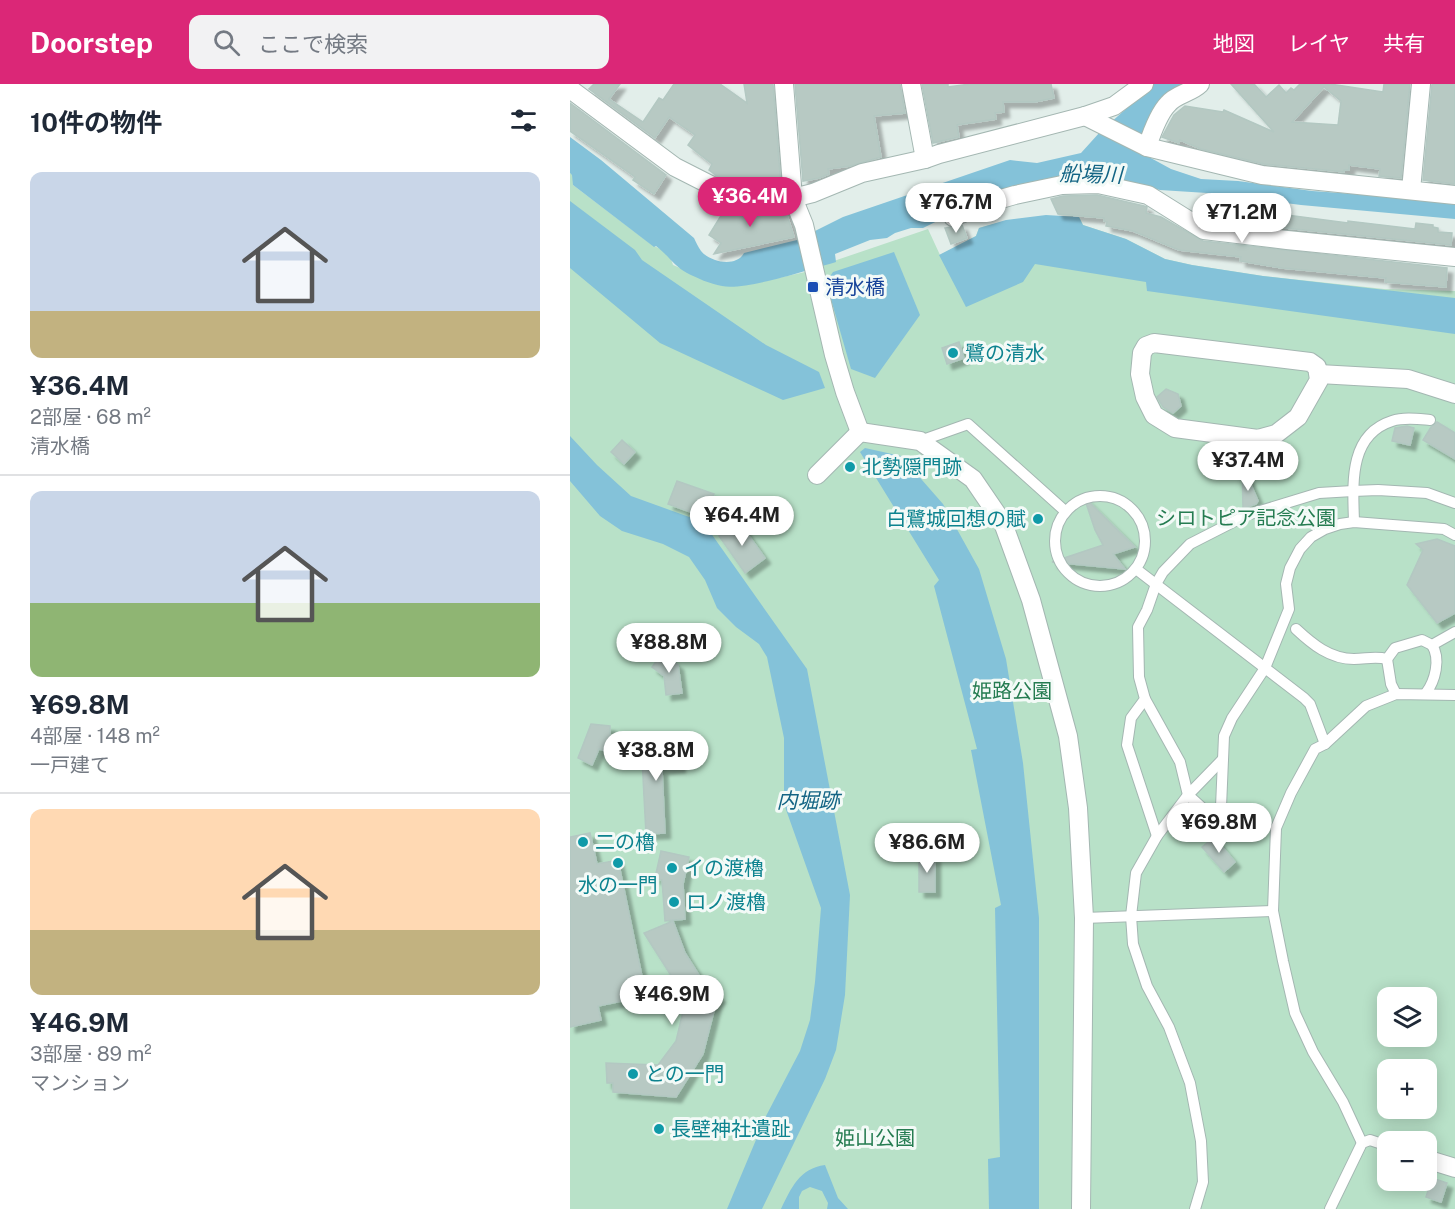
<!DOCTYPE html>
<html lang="ja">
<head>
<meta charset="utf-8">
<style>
  :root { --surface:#fff; --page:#f2f2f3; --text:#1f2937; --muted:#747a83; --line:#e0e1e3; --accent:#db2777 }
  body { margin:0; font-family:"Public Sans","Noto Sans JP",sans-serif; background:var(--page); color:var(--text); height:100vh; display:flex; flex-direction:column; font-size:22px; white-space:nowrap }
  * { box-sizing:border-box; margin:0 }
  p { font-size:20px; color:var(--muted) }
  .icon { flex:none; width:33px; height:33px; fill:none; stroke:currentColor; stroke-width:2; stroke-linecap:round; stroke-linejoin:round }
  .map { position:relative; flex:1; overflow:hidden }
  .panel { display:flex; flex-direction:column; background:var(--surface); width:570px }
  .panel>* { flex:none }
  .tools { position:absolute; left:807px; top:903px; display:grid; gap:12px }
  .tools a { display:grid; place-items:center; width:60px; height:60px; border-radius:12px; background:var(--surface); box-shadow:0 3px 15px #0003; font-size:30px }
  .price { position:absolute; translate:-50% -51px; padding:0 14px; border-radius:21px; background:#fff; color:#222; font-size:20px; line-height:39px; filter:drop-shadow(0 2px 3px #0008) }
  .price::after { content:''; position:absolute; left:50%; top:36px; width:18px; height:14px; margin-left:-9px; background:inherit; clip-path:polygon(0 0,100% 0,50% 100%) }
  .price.current { background:var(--accent); color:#fff }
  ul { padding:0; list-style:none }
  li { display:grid; align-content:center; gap:12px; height:318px; padding:0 30px }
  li+li { border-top:2px solid var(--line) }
  li span { display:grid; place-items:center; height:186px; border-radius:12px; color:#555 }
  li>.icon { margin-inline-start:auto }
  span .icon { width:108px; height:108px; fill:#fffc; stroke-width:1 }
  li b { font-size:26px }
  h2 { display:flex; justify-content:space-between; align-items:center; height:72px; padding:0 30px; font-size:26px }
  header { display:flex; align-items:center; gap:36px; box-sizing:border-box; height:84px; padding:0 30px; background:var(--accent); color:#fff }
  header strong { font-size:28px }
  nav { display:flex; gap:33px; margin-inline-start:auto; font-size:21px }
  .search { width:420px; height:54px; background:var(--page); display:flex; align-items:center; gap:15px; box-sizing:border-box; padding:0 21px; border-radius:12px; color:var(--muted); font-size:22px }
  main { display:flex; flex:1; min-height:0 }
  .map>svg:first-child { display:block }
</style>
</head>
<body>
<header>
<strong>Doorstep</strong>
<div class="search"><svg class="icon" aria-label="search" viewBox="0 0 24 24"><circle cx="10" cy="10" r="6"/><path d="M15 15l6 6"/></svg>ここで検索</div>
<nav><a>地図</a><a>レイヤ</a><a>共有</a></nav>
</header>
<main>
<section class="panel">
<h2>10件の物件<svg class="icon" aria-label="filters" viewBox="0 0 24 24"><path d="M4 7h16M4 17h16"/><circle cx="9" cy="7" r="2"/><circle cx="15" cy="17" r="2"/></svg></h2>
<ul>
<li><span style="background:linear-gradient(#c9d6e8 75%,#c2b280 0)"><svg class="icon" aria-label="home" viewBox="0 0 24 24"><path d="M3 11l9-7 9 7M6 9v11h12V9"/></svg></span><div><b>¥36.4M</b><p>2部屋 · 68 m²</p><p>清水橋</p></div></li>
<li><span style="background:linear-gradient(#c9d6e8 60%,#8fb573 0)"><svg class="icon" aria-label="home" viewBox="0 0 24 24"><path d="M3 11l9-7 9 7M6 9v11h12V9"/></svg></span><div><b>¥69.8M</b><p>4部屋 · 148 m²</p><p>一戸建て</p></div></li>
<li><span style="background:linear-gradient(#ffd9b3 65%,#c2b280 0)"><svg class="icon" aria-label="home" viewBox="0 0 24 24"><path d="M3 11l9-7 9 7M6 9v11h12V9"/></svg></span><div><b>¥46.9M</b><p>3部屋 · 89 m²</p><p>マンション</p></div></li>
</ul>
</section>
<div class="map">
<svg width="885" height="1125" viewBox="0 0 885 1125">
  <defs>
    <filter id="shadow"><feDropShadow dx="5.5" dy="5.5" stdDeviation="1.5" flood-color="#0004"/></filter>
  </defs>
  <rect width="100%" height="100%" fill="#e2eeea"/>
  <path fill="#b8e1c8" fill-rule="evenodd" d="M0 89 3 91V101L82 161 99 169 103 181 153 202 180 200 235 188 255 180 358 145 370 171 406 152 409 144C443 134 473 131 509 133L513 141 556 155 595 175 622 181 693 192 814 205 885 207V1125H0ZM818 914H856V952H818ZM818 986H856V1024H818ZM818 1058H856V1096H818Z"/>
  <g fill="#84c2d9">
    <path d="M584 0H613L568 67 601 85 631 95 668 97 742 107 885 117V135L731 121 637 109 590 106 545 95 398 122 353 144H341L325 149 317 154 300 156 265 170 266 178C241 185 175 207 152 202 140 200 127 194 117 189 104 182 98 171 86 162L84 163 3 101 2 91 0 89V53L31 76 124 154C126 158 128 163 131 167 140 178 166 184 174 169L227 156 273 133 440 76 467 79 511 69 530 48Z"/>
    <path d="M0 117 65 166 72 176 196 261 249 288 255 304 213 316 90 259 0 184Z"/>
    <path d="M476 131 509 133 513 141 556 155 595 175 622 181 693 192 885 214V250L577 207 576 198 465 180 453 198 396 223 369 171 406 152 409 144 436 136Z"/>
    <path d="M324 168 350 231 305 294 281 285 256 198 263 188Z"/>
    <path d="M0 352 27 381 61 412 133 438 237 585 280 811 275 911 266 966 255 995 192 1125H157L196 1032 230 967 240 936 245 898 251 824 214 720V654L197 573 189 560 166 543 147 524 135 496 119 473 93 460 52 447 30 432 0 397Z"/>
    <path d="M295 364 331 372 373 420 409 485 436 575 453 679 469 834V1125H419L418 1075 430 1073 425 824 431 821 401 666 407 665 364 502 369 496 290 368Z"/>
    <path d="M255 1081 268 1114 278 1125H257L258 1119 252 1107 240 1103 232 1107 229 1113V1125H211C221 1104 230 1084 255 1081Z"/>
  </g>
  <g fill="#b7c9c3" stroke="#b3c8c2" stroke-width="1.5" fill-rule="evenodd" filter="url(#shadow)">
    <path d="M24 0H50L39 15 73 38 89 14 93 16 104 0H150L177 19 174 0H203L211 103H169L147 92 139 86 142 80 118 61 125 51 99 33 85 54 19 5Z"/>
    <path d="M225 0H330L335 29 304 32 311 73 280 82 258 85 259 90 249 94 233 97Z"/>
    <path d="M352 0H378V3L400 0H481L484 14 465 18H433L434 28 425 29 426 35 387 41 389 53 363 59Z"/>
    <path d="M661 0H684L696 13 709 1 716 9 721 4 724 6 730 0H760L813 8 814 0H840L831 94 809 92 810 85 779 81V86H774V88L694 80 631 65 610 56 609 59 592 53 604 31 615 22 653 28 654 26 704 48ZM754 3 771 17 768 41 722 38Z"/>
    <path d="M862 0H885V100L853 96Z"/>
    <path d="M0 19 96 91 84 110 63 96 65 93 0 47Z"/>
    <path d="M527 111 574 122 577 123 576 129 591 133 633 157 877 184 876 203 815 198 816 194 712 184 670 177 671 173 609 166 563 147 536 142 537 138 534 137V134L488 130 481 115 493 112Z"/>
    <path d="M157 122 166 125H215L224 153 144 170 151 159 139 151Z"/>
    <path d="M670 125 778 139V137L845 145 846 139 863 141V143L868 144V148L882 149 881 161 667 139Z"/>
    <path d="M392 141 397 154 381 160 375 144Z"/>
    <path d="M389 258 394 274 377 280 372 264Z"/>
    <path d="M596 305 608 310 611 322 603 329 593 323 587 313Z"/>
    <path d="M867 338 885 349V375L853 356 861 343Z"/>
    <path d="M837 342 844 344 840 361 822 357 825 344Z"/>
    <path d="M52 356 65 368 54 380 41 368Z"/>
    <path d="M672 380 688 417 686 420 673 425Z"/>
    <path d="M107 397 144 410 135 433 98 420Z"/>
    <path d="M514 413 565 463 543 470 555 485 482 478 533 461 525 446Z"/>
    <path d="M169 438 195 474 175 489 149 452Z"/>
    <path d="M867 455 885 462V529L867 539 837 501 853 466 846 460Z"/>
    <path d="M92 569 108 581 112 609 96 611 94 592 82 583Z"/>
    <path d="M21 640 40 642V668L29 665 22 681 8 674Z"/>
    <path d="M71 656H92V665L108 664 110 683 92 685 95 749 76 750Z"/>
    <path d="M20 749 27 780 48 776 76 912 28 922 31 936 0 943V753Z"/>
    <path d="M644 753 665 778 654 788 632 763Z"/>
    <path d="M91 767 119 773 113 800 115 835 95 837 92 796 85 794Z"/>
    <rect x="349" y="773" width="16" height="35"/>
    <path d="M103 837 115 869 132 896 150 913 146 919 133 970 106 1013 43 1008V999H37L36 979 88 981 106 957 116 915 74 849Z"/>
    <path d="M862 1094 877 1099 871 1118 856 1113Z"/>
  </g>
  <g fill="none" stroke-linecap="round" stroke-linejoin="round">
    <g stroke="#a4b7b2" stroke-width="12">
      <g id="service">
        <path d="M350 357 398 340 495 427"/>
        <circle cx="530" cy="457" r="45"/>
        <path d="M677 431 749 409 783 407 808 406 857 409 885 419"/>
        <path d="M784 438C783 401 778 351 822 337 834 333 848 335 860 336"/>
        <path d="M566 485 734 614 740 620 755 660"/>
        <path d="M726 545C742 560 760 575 784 575 796 575 805 572 817 575L825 564 852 556 862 561 885 548"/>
        <path d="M817 575 821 600 826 610"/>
        <path d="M856 609C865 597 871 575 862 561"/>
        <path d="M575 615 610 678 618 711 650 740"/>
        <path d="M650 747 654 652 662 634 695 584 719 525 716 500 720 484 730 465 741 453 755 445 770 440 784 438 874 445 885 451"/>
        <path d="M587 752 557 661 561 634 575 615 569 593 568 543 577 526 586 500 593 488 620 460 673 433"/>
        <path d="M514 834 703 827"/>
        <path d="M792 1059 773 1018 743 968 725 929 713 877 703 827 706 744 721 709 745 665 755 660 796 622 826 610 885 611"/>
        <path d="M625 1125 633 1098 631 1057 620 999 599 943 577 902 563 860 561 832 566 789 587 752 618 711 653 675"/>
        <path d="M760 1125 792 1059 800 1056 818 1062"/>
      </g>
    </g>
    <g stroke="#a4b7b2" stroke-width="20">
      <g id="minor">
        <path d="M214 0 223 114 234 141 264 271 275 308 290 348"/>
        <path d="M341 0 355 75"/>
        <path d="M0 5 105 83 166 114H223L243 109 292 89 355 75 369 70 515 32 544 22 574 0"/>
        <path d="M515 32 577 63 692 91 885 111"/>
        <path d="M577 63C581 51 589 29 598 20 606 10 621 9 630 0"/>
        <path d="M841 106 851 0"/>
        <path d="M383 133 424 117 445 111 492 101 528 100 578 111 634 146 717 156 885 173"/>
        <path d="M584 259 740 278 747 283 749 296 728 333 706 350 688 355 605 344 584 331 575 313 570 290 572 269 576 262Z"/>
        <path d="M749 290 838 295 885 310"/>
        <path d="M290 348 350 357 403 395 433 439 461 516 498 652 508 724 514 834 511 1125"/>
        <path d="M247 391 290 348"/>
        <path d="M856 1075 885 1084"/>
      </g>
    </g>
    <use href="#service" stroke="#fff" stroke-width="10"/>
    <use href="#minor" stroke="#fff" stroke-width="18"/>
  </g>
  <rect fill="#1a4fb4" stroke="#f3faf7" stroke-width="2" x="237" y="197" width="12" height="12" rx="3"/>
  <g fill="#0f9aa8" stroke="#f3faf7" stroke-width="2">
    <circle cx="383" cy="269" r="6"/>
    <circle cx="280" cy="383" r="6"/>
    <circle cx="468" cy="435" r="6"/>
    <circle cx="13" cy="758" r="6"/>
    <circle cx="48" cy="779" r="6"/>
    <circle cx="102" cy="784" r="6"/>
    <circle cx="104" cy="818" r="6"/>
    <circle cx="63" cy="990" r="6"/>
    <circle cx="89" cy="1045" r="6"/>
  </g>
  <g text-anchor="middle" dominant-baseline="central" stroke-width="6" stroke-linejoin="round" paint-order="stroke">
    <g font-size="20" fill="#164399" stroke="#f3faf7" text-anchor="start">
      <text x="255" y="203">清水橋</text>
    </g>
    <g font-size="20" fill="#0d838f" stroke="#f3faf7" text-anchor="start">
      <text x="395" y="269">鷺の清水</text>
      <text x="292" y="383">北勢隠門跡</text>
      <text x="456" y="435" text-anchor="end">白鷺城回想の賦</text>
      <text x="25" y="758">二の櫓</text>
      <text x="114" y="784">イの渡櫓</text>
      <text x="48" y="801" text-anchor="middle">水の一門</text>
      <text x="116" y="818">ロノ渡櫓</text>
      <text x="75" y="990">との一門</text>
      <text x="101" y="1045">長壁神社遺趾</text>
    </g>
    <g font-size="20" fill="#257c51" stroke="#f3faf7">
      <text x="676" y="434">シロトピア記念公園</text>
      <text x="442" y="607">姫路公園</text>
      <text x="305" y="1054">姫山公園</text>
    </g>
    <g font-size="21" font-style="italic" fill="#136484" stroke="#f3faf7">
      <text transform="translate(521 90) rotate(2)">船場川</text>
      <text x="238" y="716">内堀跡</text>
    </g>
  </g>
</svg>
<div class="tools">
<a><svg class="icon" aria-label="layers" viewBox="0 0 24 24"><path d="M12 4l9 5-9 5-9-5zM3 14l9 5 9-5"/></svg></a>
<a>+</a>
<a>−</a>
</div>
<b class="price current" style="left:180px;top:144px">¥36.4M</b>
<b class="price" style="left:386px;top:150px">¥76.7M</b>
<b class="price" style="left:672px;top:160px">¥71.2M</b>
<b class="price" style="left:678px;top:408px">¥37.4M</b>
<b class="price" style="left:172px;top:463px">¥64.4M</b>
<b class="price" style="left:99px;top:590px">¥88.8M</b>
<b class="price" style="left:86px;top:698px">¥38.8M</b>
<b class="price" style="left:649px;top:770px">¥69.8M</b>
<b class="price" style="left:357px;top:790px">¥86.6M</b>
<b class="price" style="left:102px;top:942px">¥46.9M</b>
</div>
</main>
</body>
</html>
